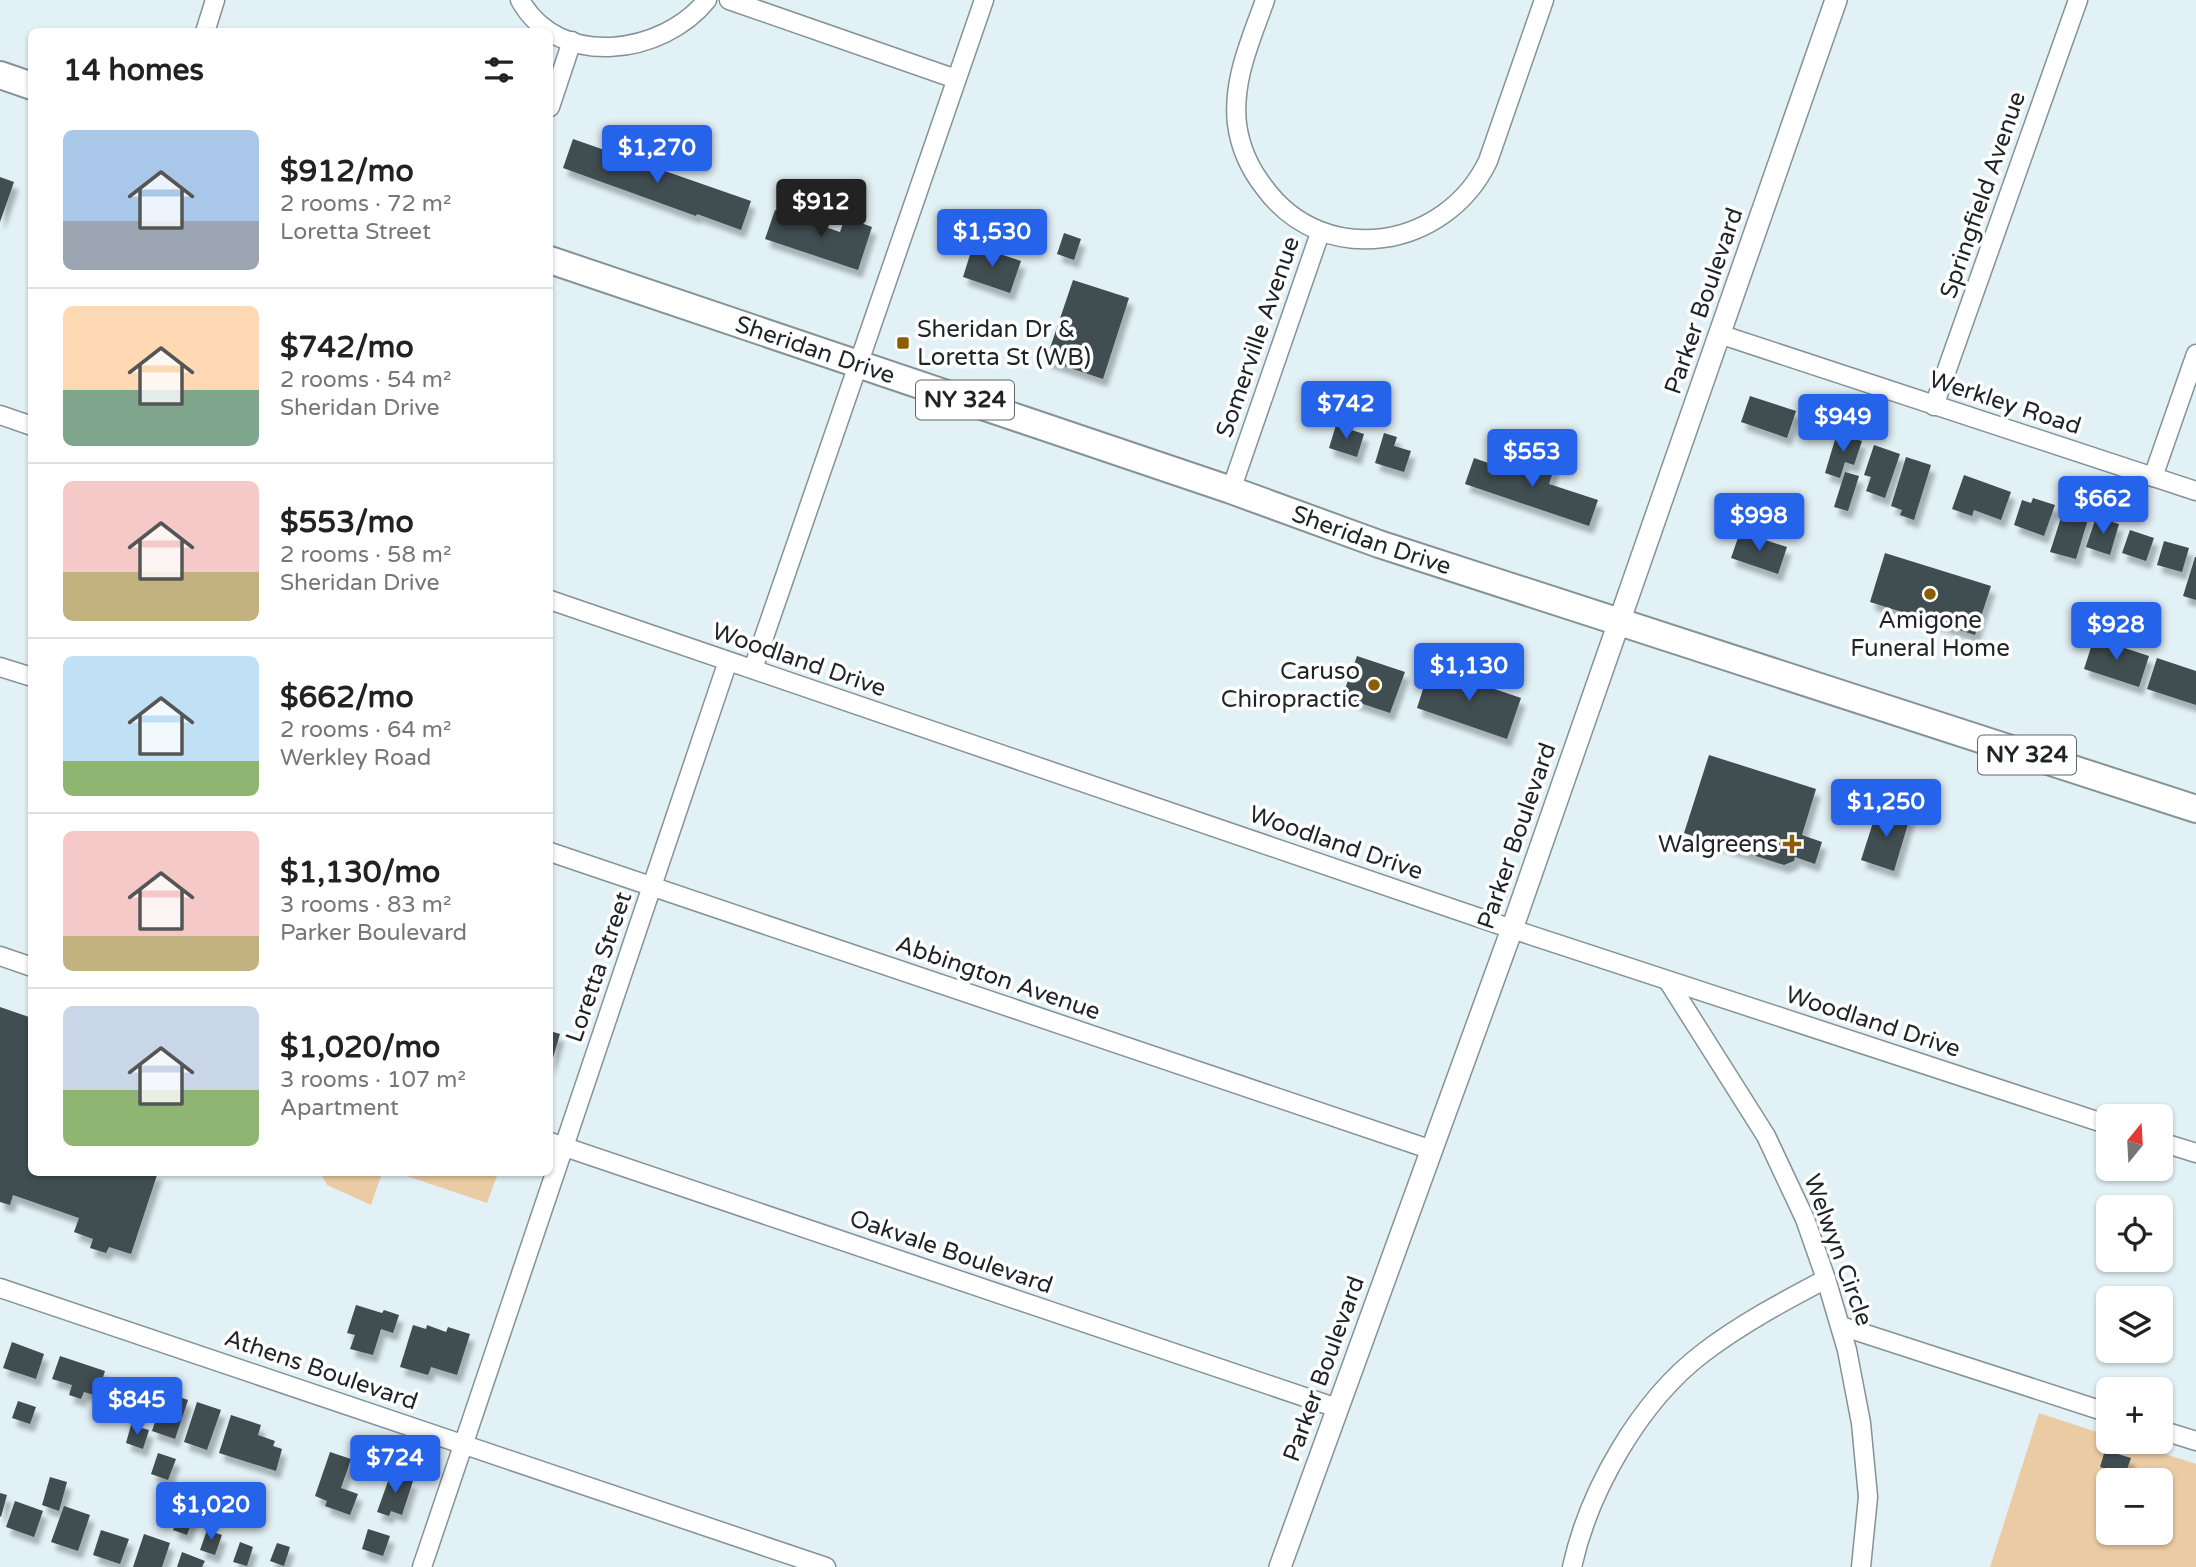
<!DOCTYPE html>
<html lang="en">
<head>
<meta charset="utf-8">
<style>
  :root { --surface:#fff; --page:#f6f6f6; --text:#222; --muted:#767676; --line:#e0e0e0; --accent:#2563eb }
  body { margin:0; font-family:"Varela Round",sans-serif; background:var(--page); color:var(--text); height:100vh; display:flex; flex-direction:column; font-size:26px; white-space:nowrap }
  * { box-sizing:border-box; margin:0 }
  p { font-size:23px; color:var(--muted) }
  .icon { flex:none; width:38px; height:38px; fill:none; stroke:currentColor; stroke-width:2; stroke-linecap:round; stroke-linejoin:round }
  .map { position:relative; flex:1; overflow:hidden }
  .drawer { position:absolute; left:28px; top:28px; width:525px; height:1148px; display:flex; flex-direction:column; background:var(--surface); border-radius:10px; box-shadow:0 2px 5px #0004 }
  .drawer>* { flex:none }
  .needle { width:46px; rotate:18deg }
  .controls { position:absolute; left:2096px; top:1104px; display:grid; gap:14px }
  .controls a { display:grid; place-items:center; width:77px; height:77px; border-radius:10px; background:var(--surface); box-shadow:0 2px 5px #0004; font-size:35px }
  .price { position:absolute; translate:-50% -60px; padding:0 16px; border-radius:7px; background:var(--accent); color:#fff; font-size:23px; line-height:46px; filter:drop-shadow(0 2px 4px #0008) }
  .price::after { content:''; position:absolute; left:50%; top:42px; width:21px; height:16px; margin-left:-10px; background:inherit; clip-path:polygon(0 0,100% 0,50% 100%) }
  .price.active { background:#222; color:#fff }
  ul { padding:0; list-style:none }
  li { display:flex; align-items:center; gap:21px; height:175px; padding:0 35px }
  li+li { border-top:2px solid var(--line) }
  li span { display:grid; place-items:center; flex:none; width:196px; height:140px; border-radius:10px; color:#555 }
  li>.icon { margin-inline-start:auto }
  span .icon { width:84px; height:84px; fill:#fffc; stroke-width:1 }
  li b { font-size:30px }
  h2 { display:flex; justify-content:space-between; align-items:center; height:84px; padding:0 35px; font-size:30px }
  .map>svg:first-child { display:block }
</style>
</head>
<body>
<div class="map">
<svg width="2196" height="1567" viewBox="0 0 2196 1567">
  <defs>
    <filter id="shadow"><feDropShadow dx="4.5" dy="8" stdDeviation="2" flood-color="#0004"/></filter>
  </defs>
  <rect width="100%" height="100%" fill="#e2f1f6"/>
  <g fill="#ebcba3" fill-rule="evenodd">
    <path d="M405 1172H498V1173L487 1203 404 1175Z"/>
    <path d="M321 1173H382L371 1205 327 1185Z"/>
    <path d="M2039 1413 2109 1436V1442H2128L2196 1464V1567H1990ZM2109 1480H2161V1533H2109Z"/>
  </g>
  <g fill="#414d51" filter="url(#shadow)">
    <path d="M573 139 751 201 741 230 697 214 696 216 563 168Z"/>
    <path d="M0 177 14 182 0 222Z"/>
    <path d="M775 210 840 232 845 217 872 227 858 270 765 239Z"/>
    <path d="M1064 233 1081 239 1074 260 1057 254Z"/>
    <path d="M973 245 1021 261 1010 293 963 277Z"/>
    <path d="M1073 280 1129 298 1103 379 1046 360Z"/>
    <path d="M1750 396 1796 411 1787 438 1741 422Z"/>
    <path d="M1336 425 1364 434 1357 457 1329 448Z"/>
    <path d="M1384 433 1397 437 1394 446 1411 451 1404 472 1375 463Z"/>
    <path d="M1837 433 1862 441 1854 465 1845 462 1840 478 1825 473Z"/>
    <path d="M1874 445 1900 454 1885 498 1866 491 1871 477 1864 475Z"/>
    <path d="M1906 457 1931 465 1914 520 1900 515 1902 510 1891 506Z"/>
    <path d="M1474 458 1523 475 1529 458 1555 466 1549 484 1598 500 1589 526 1465 484Z"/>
    <path d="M1845 472 1859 476 1848 511 1834 507Z"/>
    <path d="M1964 475 2011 492 2001 520 1974 510 1972 516 1952 509Z"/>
    <path d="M2033 498 2055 505 2044 536 2014 525 2022 500 2031 503Z"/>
    <path d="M2064 508 2089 516 2076 559 2050 552Z"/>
    <path d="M2096 517 2119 524 2110 555 2086 547Z"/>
    <path d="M2130 530 2154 538 2146 561 2122 553Z"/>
    <path d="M1740 532 1787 547 1778 574 1731 558Z"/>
    <path d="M2164 541 2189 548 2182 572 2157 565Z"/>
    <path d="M1885 553 1991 586 1975 635 1870 602Z"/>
    <path d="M2195 557H2196V600L2183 596Z"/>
    <path d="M2094 638 2149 656 2139 687 2084 669Z"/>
    <path d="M1357 656 1405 672 1390 713 1342 697Z"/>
    <path d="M2157 658 2196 671V705L2147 689Z"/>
    <path d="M1430 667 1521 698 1507 739 1417 708Z"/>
    <path d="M1709 755 1816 789 1802 835 1822 842 1815 864 1795 857 1794 861 1784 865 1684 833Z"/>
    <path d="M1878 807 1910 817 1894 871 1861 860Z"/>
    <path d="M0 1007 32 1018V1119L29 1127 32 1128V1172H158L131 1254 109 1247 106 1253 90 1248 93 1239 74 1232 79 1218 13 1195 10 1205 0 1202Z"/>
    <path d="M550 1031 560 1034 550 1068Z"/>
    <path d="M356 1305 382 1313 384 1310 399 1315 393 1333 381 1329 373 1355 350 1349 355 1335 347 1333Z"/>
    <path d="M413 1325 426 1329 427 1325 446 1332 448 1327 470 1334 457 1375 431 1367 428 1375 400 1367Z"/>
    <path d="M12 1342 44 1354 36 1379 3 1368Z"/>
    <path d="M60 1356 105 1371 97 1396 84 1392 81 1399 69 1395 72 1385 52 1379Z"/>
    <path d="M123 1378 148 1387 137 1417 99 1404 108 1379 121 1383Z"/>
    <path d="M165 1392 188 1400 175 1439 152 1431Z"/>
    <path d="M18 1401 36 1407 30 1424 12 1418Z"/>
    <path d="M197 1402 221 1410 207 1450 184 1442Z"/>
    <path d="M231 1415 261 1425 258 1435 275 1441 273 1446 282 1449 276 1471 219 1453Z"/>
    <path d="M131 1425 149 1430 143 1449 126 1443Z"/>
    <path d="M2105 1450 2131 1458 2125 1475 2100 1467Z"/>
    <path d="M330 1452 351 1459 341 1488 358 1494 350 1515 325 1506 327 1501 315 1496Z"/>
    <path d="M158 1453 176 1459 168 1480 151 1474Z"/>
    <path d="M391 1473 413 1481 402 1515 391 1511 389 1516 377 1512Z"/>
    <path d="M50 1477 67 1482 59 1511 42 1505Z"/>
    <path d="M0 1493 7 1495 1 1517 0 1516Z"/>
    <path d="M15 1501 43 1511 34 1537 6 1527Z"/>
    <path d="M64 1506 90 1515 78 1551 51 1542Z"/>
    <path d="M180 1510 194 1515 187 1535 173 1530Z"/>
    <path d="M368 1529 390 1536 383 1556 362 1549Z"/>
    <path d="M101 1530 129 1539 120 1564 93 1555Z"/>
    <path d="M207 1530 222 1535 215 1555 200 1550Z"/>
    <path d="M144 1534 170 1543 162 1567H133Z"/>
    <path d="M240 1542 253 1547 247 1566 233 1562Z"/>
    <path d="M277 1543 290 1547 284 1566 270 1561Z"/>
    <path d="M182 1552 205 1561 202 1567H177Z"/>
  </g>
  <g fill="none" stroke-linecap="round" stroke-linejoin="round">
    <g stroke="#859297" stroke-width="21">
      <g id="minor">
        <path d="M520 0C559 70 663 55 707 0"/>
        <path d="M729 0 956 79"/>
        <path d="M1265 0C1251 40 1232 80 1237 124 1240 147 1250 169 1264 187 1324 270 1446 249 1488 161L1544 0"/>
        <path d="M205 32 215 0"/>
        <path d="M550 107 572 41"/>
        <path d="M1719 334 2196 491"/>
        <path d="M1934 406 2078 0"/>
        <path d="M0 415 32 426"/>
        <path d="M2153 477 2196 354"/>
        <path d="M1231 490 1320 233"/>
        <path d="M550 600 1512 929 2109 1125"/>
        <path d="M0 667 32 677"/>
        <path d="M753 669 984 0"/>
        <path d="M550 852 1432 1150"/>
        <path d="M0 956 32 967"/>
        <path d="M1668 981 1766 1136 1805 1219 1826 1279 1847 1350 1861 1423 1868 1497 1861 1567"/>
        <path d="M550 1142 1337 1408"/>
        <path d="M2161 1142 2196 1153"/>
        <path d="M0 1288 826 1567"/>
        <path d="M1841 1326 2109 1413"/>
        <path d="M2161 1430 2196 1441"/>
        <path d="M422 1567 728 661"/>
        <path d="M1572 1567C1589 1490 1640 1401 1703 1353 1741 1324 1784 1301 1826 1279"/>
      </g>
    </g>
    <g stroke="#859297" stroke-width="24">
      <path id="tertiary" d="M1280 1567 1512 929 1836 0"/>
    </g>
    <g stroke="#859297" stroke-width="30">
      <g id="primary">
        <path d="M0 75 32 86"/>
        <path id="s1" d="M550 260 1231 490 1379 544 2196 809"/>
      </g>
    </g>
    <use href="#minor" stroke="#fff" stroke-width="18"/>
    <use href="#tertiary" stroke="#fff" stroke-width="21"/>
    <use href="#primary" stroke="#fff" stroke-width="26"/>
  </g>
  <g fill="#8d5c06" stroke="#fff" stroke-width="2.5">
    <rect x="896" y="336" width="14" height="14" rx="3.5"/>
    <circle cx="1930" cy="594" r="7"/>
    <circle cx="1374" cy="685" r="7"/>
    <path d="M1788.5 833.5h7v7h7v7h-7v7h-7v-7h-7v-7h7z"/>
  </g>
  <g text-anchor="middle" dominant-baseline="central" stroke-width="7" stroke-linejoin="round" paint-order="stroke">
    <g fill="#fff" stroke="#626667" stroke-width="2">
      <rect x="916" y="380.5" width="98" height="39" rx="5"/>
      <rect x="1978" y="735.5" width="98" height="39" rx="5"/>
    </g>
    <g font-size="23" font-weight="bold" fill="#1f2426">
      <text x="965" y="400">NY 324</text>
      <text x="2027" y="755">NY 324</text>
    </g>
    <g font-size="24" fill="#1f2426" stroke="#fff">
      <text transform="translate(1983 195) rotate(-71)">Springfield Avenue</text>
      <text transform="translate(1704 301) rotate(-71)">Parker Boulevard</text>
      <text transform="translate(1258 337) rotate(-71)">Somerville Avenue</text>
      <text stroke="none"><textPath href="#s1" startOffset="280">Sheridan Drive</textPath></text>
      <text transform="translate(2005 403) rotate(18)">Werkley Road</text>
      <text stroke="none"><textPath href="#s1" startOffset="868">Sheridan Drive</textPath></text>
      <text transform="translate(799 660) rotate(19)">Woodland Drive</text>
      <text transform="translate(1517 836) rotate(-71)">Parker Boulevard</text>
      <text transform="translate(1336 843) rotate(19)">Woodland Drive</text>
      <text transform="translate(599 967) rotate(-71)">Loretta Street</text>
      <text transform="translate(998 978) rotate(19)">Abbington Avenue</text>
      <text transform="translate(1873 1022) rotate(18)">Woodland Drive</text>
      <text transform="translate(1838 1250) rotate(70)">Welwyn Circle</text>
      <text transform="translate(951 1252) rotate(19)">Oakvale Boulevard</text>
      <text transform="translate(1324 1369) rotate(-70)">Parker Boulevard</text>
      <text transform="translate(321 1370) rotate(19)">Athens Boulevard</text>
    </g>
    <g font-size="24" fill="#1f2426" stroke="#fff" text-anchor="end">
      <text x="917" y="329" text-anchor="start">Sheridan Dr &amp;<tspan x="917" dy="28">Loretta St (WB)</tspan></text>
      <text x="1930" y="620" text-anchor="middle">Amigone<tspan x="1930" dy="28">Funeral Home</tspan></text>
      <text x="1360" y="671">Caruso<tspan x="1360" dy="28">Chiropractic</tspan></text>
      <text x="1778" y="844">Walgreens</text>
    </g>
  </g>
</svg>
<div class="controls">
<a><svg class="needle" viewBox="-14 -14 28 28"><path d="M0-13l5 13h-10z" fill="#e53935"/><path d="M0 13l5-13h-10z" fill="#767676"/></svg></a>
<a><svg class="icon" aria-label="locate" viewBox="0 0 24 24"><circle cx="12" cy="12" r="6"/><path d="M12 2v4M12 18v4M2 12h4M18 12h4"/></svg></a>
<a><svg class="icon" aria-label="layers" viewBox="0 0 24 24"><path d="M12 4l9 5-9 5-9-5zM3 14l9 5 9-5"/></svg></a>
<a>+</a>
<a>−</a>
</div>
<b class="price" style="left:657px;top:185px">$1,270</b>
<b class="price active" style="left:821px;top:239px">$912</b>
<b class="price" style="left:992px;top:269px">$1,530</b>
<b class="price" style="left:1346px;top:441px">$742</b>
<b class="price" style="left:1843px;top:454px">$949</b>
<b class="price" style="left:1532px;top:489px">$553</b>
<b class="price" style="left:2103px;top:536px">$662</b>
<b class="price" style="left:1759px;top:553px">$998</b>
<b class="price" style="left:2116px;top:662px">$928</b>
<b class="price" style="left:1469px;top:703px">$1,130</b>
<b class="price" style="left:1886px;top:839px">$1,250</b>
<b class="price" style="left:137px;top:1437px">$845</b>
<b class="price" style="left:395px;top:1495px">$724</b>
<b class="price" style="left:211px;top:1542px">$1,020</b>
<section class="drawer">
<h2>14 homes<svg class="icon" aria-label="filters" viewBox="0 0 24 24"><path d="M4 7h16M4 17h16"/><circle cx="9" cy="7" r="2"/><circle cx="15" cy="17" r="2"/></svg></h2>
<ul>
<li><span style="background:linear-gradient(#a9c7e8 65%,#9aa5b1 0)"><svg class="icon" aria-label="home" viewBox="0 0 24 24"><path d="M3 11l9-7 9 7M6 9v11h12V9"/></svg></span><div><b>$912/mo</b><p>2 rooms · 72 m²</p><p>Loretta Street</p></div></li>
<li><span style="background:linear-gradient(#ffd9b3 60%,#7fa58c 0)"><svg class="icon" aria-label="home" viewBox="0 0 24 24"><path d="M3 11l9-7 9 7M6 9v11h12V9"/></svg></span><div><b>$742/mo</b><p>2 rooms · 54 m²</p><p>Sheridan Drive</p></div></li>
<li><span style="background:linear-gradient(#f6c9c9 65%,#c2b280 0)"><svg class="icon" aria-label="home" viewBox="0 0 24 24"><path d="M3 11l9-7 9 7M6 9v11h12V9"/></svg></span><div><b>$553/mo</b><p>2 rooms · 58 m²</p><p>Sheridan Drive</p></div></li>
<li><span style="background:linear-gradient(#bfe0f5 75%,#8fb573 0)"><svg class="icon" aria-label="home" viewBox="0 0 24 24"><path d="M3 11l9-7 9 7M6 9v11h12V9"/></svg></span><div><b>$662/mo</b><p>2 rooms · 64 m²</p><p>Werkley Road</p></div></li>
<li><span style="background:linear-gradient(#f6c9c9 75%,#c2b280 0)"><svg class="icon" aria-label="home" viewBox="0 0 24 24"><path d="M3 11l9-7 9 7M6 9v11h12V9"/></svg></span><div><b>$1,130/mo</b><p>3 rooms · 83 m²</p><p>Parker Boulevard</p></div></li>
<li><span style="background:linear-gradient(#c9d6e8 60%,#8fb573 0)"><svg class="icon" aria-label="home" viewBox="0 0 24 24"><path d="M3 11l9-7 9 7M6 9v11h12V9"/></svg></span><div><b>$1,020/mo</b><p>3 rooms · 107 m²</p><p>Apartment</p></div></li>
</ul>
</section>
</div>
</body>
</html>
